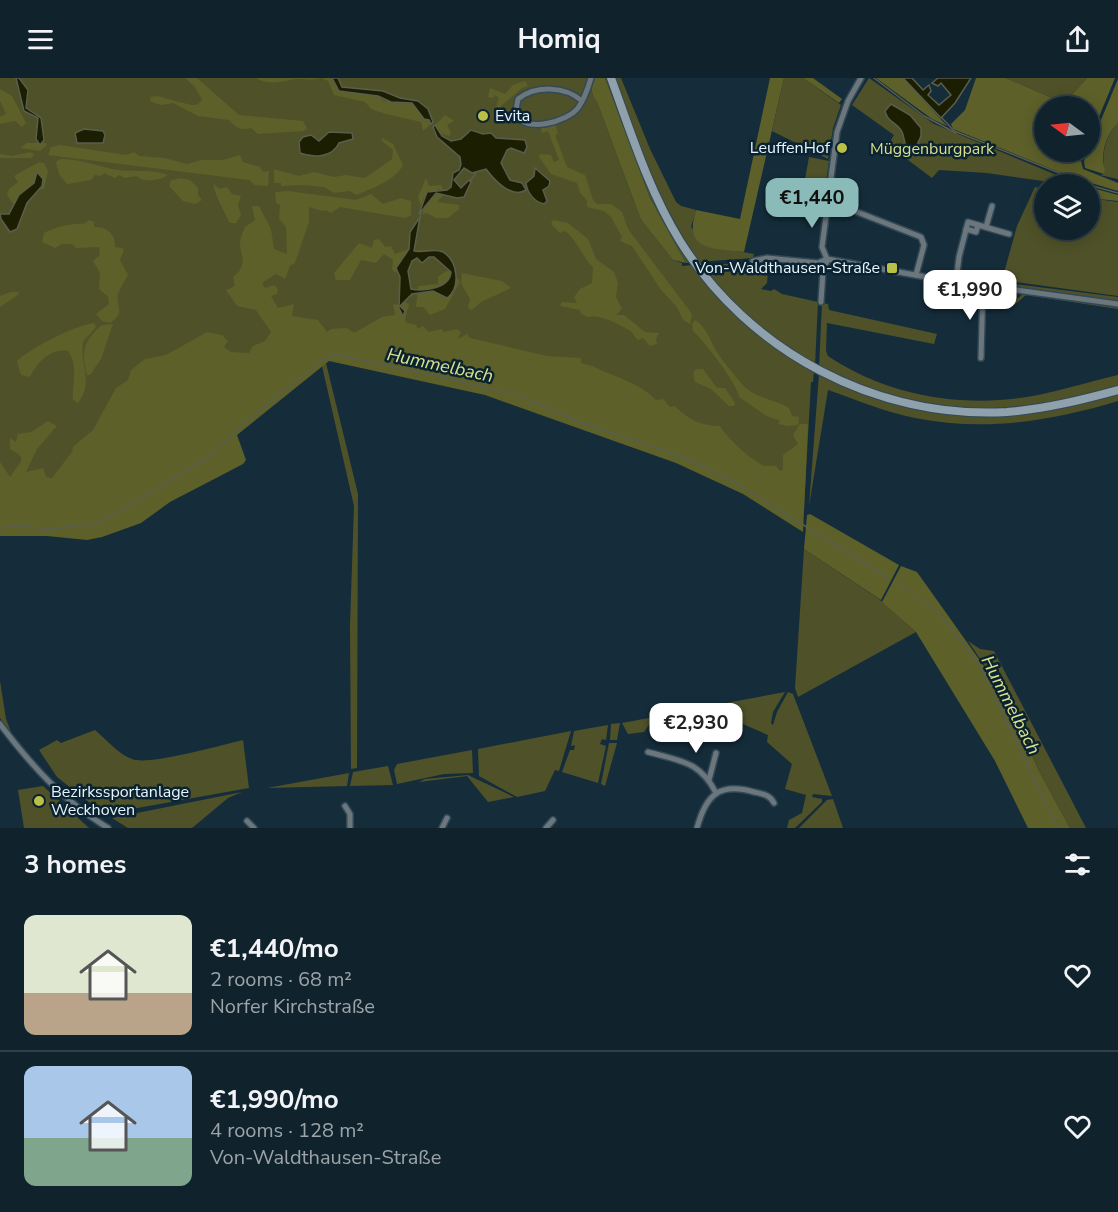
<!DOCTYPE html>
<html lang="en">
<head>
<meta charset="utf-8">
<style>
  :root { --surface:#10222c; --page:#1e2f38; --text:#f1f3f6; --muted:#9ca4a9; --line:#303f48; --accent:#8bbbb9 }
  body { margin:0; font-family:"Nunito Sans",sans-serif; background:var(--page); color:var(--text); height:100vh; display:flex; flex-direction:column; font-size:22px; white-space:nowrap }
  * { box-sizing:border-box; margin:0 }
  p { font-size:20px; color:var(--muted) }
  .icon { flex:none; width:33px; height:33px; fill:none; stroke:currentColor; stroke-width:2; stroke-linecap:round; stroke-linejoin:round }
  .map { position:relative; height:750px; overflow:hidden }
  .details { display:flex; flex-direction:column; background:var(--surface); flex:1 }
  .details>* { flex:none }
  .needle { width:39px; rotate:285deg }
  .tools { position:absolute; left:1034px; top:18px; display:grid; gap:12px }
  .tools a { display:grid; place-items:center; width:66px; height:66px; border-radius:50%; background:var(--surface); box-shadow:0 3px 15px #0003,0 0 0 2px var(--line); font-size:30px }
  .price { position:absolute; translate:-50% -51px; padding:0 14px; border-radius:12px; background:#fff; color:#222; font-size:20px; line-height:39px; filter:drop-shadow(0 2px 3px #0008) }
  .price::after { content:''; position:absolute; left:50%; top:36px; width:18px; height:14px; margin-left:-9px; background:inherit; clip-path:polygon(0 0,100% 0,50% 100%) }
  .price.current { background:var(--accent); color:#111 }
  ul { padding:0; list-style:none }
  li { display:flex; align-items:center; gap:18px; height:150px; padding:0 24px }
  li+li { border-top:2px solid var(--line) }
  li span { display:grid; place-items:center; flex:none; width:168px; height:120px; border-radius:12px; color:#555 }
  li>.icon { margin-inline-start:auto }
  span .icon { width:72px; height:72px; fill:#fffc; stroke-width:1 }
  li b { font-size:26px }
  h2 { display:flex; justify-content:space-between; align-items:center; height:72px; padding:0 24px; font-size:26px }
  header { display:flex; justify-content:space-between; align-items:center; height:78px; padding:0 24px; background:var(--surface); font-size:27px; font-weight:700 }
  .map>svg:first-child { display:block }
</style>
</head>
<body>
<header><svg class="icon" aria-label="menu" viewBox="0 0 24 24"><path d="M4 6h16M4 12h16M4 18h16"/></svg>Homiq<svg class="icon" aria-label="share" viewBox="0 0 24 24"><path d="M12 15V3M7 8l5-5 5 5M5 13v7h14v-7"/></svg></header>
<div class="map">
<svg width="1118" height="750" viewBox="0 0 1118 750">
  <rect width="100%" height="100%" fill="#152d3b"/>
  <g fill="#4f5228">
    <path d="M0 0H593C590 8 591 18 597 24L641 142 673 182 682 185V188L693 187C731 230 763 265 814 293L813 304H811L804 431 361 264 92 412 0 406Z"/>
    <path d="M605 0H608L633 67 691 184 686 185 650 120Z"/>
    <path d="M614 0H621L650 71 676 124 681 128 696 132 691 149 706 168 754 176 753 180 697 184 656 110Z"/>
    <path d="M784 0H803L841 27 833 50 828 81 772 53Z"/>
    <path d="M869 0 934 46 1066 101 1064 106 987 95 939 92 932 100 888 67 894 57 852 27Z"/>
    <path d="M1006 0H1087L1064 25Z"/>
    <path d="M1118 45V101L1100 97 1104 96C1102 76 1104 60 1118 45Z"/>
    <path d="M809 79 829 83 824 117 803 112Z"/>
    <path d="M1035 109 1044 111V152H1089V120L1118 124V218L1002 202 1017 148Z"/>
    <path d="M752 185 751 193 773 188 768 193 767 205 761 211 771 213 774 211 782 216 818 224 815 287C766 258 736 229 700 187Z"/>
    <path d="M1007 205 1118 219V224L1007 207Z"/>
    <path d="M1024 215 1118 228V231L1026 217 1013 228 1016 222Z"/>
    <path d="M822 225 828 226 829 232 937 256 934 266 827 245 826 273 828 278C878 312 941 326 1000 322 1039 320 1080 306 1118 297V310C1037 329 965 341 883 316 861 310 840 299 819 290Z"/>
    <path d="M326 285 358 416 357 690 351 691 350 548 354 428 322 288Z"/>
    <path d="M819 296 869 317 901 327 972 337 1118 315V323C1052 343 984 354 915 340 885 334 857 322 828 312L809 428Z"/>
    <path d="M804 471 879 521 916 554 798 619 795 610Z"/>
    <path d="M968 563 980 571 994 573 1086 750H1070L1038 691 1008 622Z"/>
    <path d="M0 603 6 641 12 657 0 640Z"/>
    <path d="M785 614 773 634 771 645 773 647 777 634 788 614 793 616 832 718 813 716 812 719 822 721V724L795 750H787L789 742 802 735 806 717 785 711 792 686 767 664 768 657 736 643 738 641 723 637 721 626Z"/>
    <path d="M718 627 721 636 696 634 688 644 676 649 665 641 651 644 644 654 628 656 622 645Z"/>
    <path d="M620 645 617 662H610L611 646Z"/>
    <path d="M608 647 606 662 602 661 600 666 606 668 598 705 562 694 570 672H574L575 667 571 668 574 653Z"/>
    <path d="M95 652C106 661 118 676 132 681 148 688 222 667 243 662L249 710 104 736 57 699 39 672 57 662 61 665Z"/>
    <path d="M571 653 559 693 555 692 545 713 517 719 479 698 478 671Z"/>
    <path d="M609 665H617L605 708 601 706Z"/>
    <path d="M472 672 473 695 444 696 397 706 394 692 397 686Z"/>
    <path d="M388 688 393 707 350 708 353 694Z"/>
    <path d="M349 695 347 708 267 710Z"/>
    <path d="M468 697 472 699 514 719 488 724 467 698 419 704 425 701Z"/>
    <path d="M43 708 89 750H24L18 712Z"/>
    <path d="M242 714 228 720 192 750H128L112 740Z"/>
    <path d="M833 721 843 750H799L827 722Z"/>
  </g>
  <g fill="#5d6029">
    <path d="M185 0H197L239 37 303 43 307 50 304 53 258 56 251 50C240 53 236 49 229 42L198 38 173 25 162 27 151 24 150 19 158 18C160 19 189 27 193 27 198 27 199 25 202 22L195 9Z"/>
    <path d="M256 0H321C314 3 306 1 298 1 284 2 271 9 256 0Z"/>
    <path d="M321 0H332L336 9 378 18 384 23 413 25 431 46 423 53 421 44 386 36 371 31 365 24 334 17 328 3Z"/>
    <path d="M593 0H605L650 120 686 185 673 182 641 142 597 24C591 18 590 8 593 0Z"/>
    <path d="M770 0H784L744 174C712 170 683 173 696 132L740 141Z"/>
    <path d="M803 0H813L842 21 839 25Z"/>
    <path d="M876 0H903L947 48 932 41Z"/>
    <path d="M976 0H1006L1064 25 1087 0H1115L1089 63V28H1044V74H1085L1081 83 1083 91 1118 105V113L1074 100 953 51 951 46 965 32Z"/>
    <path d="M1118 1V45C1108 55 1103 68 1103 81 1102 87 1106 89 1104 96L1085 90 1084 83Z"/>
    <path d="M525 3 528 8 522 10 501 28V32L496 29 499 20 495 17 493 20 488 19 490 10 505 16 513 7Z"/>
    <path d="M0 11 12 18 26 45 22 49 15 43 0 46V39L6 36 0 23Z"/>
    <path d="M445 37 454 43 447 47 451 55 449 58 442 56 435 47Z"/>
    <path d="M555 46 558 56 555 57 567 89 585 97 593 122 597 126H611L622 134 628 151 692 236 690 246 683 242 677 229 661 212 632 168 620 163 622 159 611 139 604 133 587 129V122L580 115 577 105 551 96 539 79 540 76 551 77 554 84 559 82 548 53 542 55 541 50Z"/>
    <path d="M382 60 393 66 403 87C395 103 372 110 357 117L349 113 334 115 324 109 302 107 281 108V105H274V91L299 98 314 94 334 99 346 97 365 100 392 81 393 72 382 63Z"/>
    <path d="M27 65H46L47 67 40 73 20 70Z"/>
    <path d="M60 67 126 77 134 74 139 78 164 80 187 86 202 82H223L240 77 243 84 260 89 263 94 269 93 268 108 255 107 249 102 48 77 51 69Z"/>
    <path d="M30 74 34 76 32 80H0V76L12 78Z"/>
    <path d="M60 81C77 81 96 87 112 91 129 95 151 90 168 97 159 103 145 105 136 98L125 100 119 97 115 100 104 95 101 98 95 97 91 102 67 106 59 96 56 84Z"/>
    <path d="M39 84 44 85 48 93 44 111H39L42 108 38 97 34 105 19 117 14 127 7 117 9 111 18 104 14 98Z"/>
    <path d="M181 100 190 102 198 110V117L202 122 195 126 183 123 169 108 171 102Z"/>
    <path d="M426 100 429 108 441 107 443 112 439 111 424 119 421 128 418 119Z"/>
    <path d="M214 106 219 111 227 109 232 116 241 118 238 127 241 137 236 145H230C226 137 212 112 214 106Z"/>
    <path d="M1089 109 1118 117V123L1089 120Z"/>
    <path d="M288 113 356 122 371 116 383 126 401 120 411 123V137L405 140 340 129 331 135 326 132 322 133 309 129V144L295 185 290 188 285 201 276 196 262 205 265 210 274 207 278 211 277 216 271 218 278 230 294 226 292 238 318 242 327 254 331 251 347 250 354 255 382 239 395 237 393 226 402 227 404 224 409 226 405 242 407 245 416 247 418 251 423 248 429 254 442 251 444 254 457 251 461 254 458 261 467 256 470 260 547 278 581 280V285L592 288C613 298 640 305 656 322L663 321 670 329 675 328C689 342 701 348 720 348 727 360 749 380 762 387 766 389 771 387 776 388L780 393 783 392V377L798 366 793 357 800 346H808L803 454 743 416 676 385 485 317 329 283 237 357 246 382 243 386 170 424 141 445 102 459 87 462 47 458H0V384L10 399C12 397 13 394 15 392 23 380 26 380 10 371V360L16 364 18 356 31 354 48 343 57 348 37 371 26 394 43 390 46 399 52 400 72 374 73 369 93 352 116 310 128 302 131 292 145 281 166 277 207 254 222 257 228 263 224 269 231 274 249 275 253 268 265 263 271 254 256 232 237 228 226 212 235 208 233 199C250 186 239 176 240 163 241 159 243 153 245 149L255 142 252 128H259L271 151 274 171 287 176 286 149 279 141 280 127 276 125 275 114Z"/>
    <path d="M436 115 444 116 437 124 459 127V131L448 140H436L427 135 422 136 426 125Z"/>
    <path d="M89 142 94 144V149C106 148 116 156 115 169L122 170 124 172 120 182 128 197C125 202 121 209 119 214 113 226 128 233 110 245L102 243 96 236 109 226 108 219 99 211 100 195 93 183 100 177 99 169 76 170 72 166H62L55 170 42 164 44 155C55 149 72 145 84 146Z"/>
    <path d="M553 142 568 145 588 161 596 181 614 194 618 205 616 219 622 231 616 237H624L645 254 659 255 656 261 657 266 650 268 643 260 638 262C634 259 633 254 629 252 618 246 601 236 588 239L581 236 580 232 560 228 562 224 577 225 574 219 580 211 592 205 593 189C583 181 579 164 565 153L560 155 551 146Z"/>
    <path d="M379 161 385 169 391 168 395 176 409 171 395 195 392 191 393 182 384 176 376 185 361 182 350 202H336L334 195 359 165 372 170 374 162Z"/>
    <path d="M446 193 451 194 449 203 433 213 449 219 455 213V196L460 204 445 231 430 237 423 229H416L418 208 438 206V199Z"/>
    <path d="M462 195 502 203 511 210 481 224 472 232 468 230 470 221 461 205Z"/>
    <path d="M11 214H18L19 216 0 229V218Z"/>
    <path d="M695 242C707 249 711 265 718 276 722 282 742 307 747 311 760 321 776 322 789 330L792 338 799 339 798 347 788 348 778 346 780 342C766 341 751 326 739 319 739 308 702 260 693 253L692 246Z"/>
    <path d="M94 245 96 249 83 264C80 289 94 304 78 325L73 322C72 305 79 288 68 273 50 270 37 285 30 299L21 297 17 283C33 269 73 248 94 245Z"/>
    <path d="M113 246 101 281 90 297H87C81 273 83 263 102 247Z"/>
    <path d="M696 291H703L717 310H725L735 325 734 328H729L711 311 695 304 693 295Z"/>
    <path d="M810 436 899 487 881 522 804 471 807 437Z"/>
    <path d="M901 488 917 494 1008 622 1038 691 1070 750H1028L995 683 916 554 882 524Z"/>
  </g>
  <g fill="#1c1e02" stroke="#595e4e" stroke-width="1.5" fill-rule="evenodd">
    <path d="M16 0H19L28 12 26 30 41 40 44 62 40 67 36 61 38 40 24 33Z"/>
    <path d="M332 0H338L342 9 383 13 400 20 418 23 428 31 433 44 431 46 429 42 424 41 412 25 391 24 378 18 339 13Z"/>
    <path d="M903 0H912L923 12 929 7 931 13 928 17 939 27 951 17 941 5 938 8 932 5 938 0H971L955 25 941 40Z"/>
    <path d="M891 26 910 37 921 50V58L916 69 908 70C903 65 905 58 901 52 895 44 887 43 885 33Z"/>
    <path d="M435 47 442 58 451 63 461 61 471 52 483 56 491 55 496 60 525 62 527 69 524 75 511 70 507 72 501 85 510 102 522 105 526 112C512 121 495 103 486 91L472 95 464 90 454 102 461 110 469 102 471 104 464 119 457 120 436 115 419 136 427 114 447 112 451 109 453 95 459 92 461 87 460 79 437 59 433 49Z"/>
    <path d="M84 51 103 53 105 57 103 65H77L75 55Z"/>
    <path d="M329 54 352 55 353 61 339 65C332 80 313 80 300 75L299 64 303 59 311 57 319 63Z"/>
    <path d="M535 90 550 103 549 108 543 112 547 123 544 126C534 124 527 114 526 105L534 98Z"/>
    <path d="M37 94 43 101 42 108 27 125 17 151 10 154 1 141 0 136H9L19 117 34 105Z"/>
    <path d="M420 139 414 173C423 175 434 170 443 174 458 183 461 210 447 220L433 213 412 216 400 228 405 233 403 238 399 230 400 199 396 190 409 171 410 154ZM429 179H434L451 194C450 210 425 214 411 211L408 193 412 183 417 180 422 185Z"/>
  </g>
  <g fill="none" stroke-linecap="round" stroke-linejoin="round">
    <g stroke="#595e4e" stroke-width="1.5">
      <path d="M874 0 924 38 956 55 954 53 1087 106"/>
      <path d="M942 40 955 54"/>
      <path d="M470 103 476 95"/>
      <path d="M1089 107 1118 115"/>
      <path d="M420 139 421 136"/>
      <path d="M0 450 16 448 51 451 100 445 210 378 243 346 320 284 335 276 516 316 580 344 683 379 731 402 887 499"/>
      <path d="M898 505 938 534 979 586 1058 750"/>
    </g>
    <g stroke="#324956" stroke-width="8">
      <g id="minor">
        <path d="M861 0 848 23 837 54 822 169 827 181 937 201 1118 226"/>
        <path d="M582 23C565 8 536 7 518 21L515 37C526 55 567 44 578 30 584 22 588 10 591 0"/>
        <path d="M829 123 921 159 924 167 916 197"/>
        <path d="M986 149 992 128"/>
        <path d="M966 151 976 154 978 147"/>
        <path d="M753 183 767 180 818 185 827 181"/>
        <path d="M956 204 959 179 968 144 1009 156"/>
        <path d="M821 224 823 193 827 183"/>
        <path d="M981 280 983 207"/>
        <path d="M0 646C31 687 63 723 108 750"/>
        <path d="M648 674C680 683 700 683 716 715"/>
        <path d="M709 702 716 675"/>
        <path d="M345 728 350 736V750"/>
        <path d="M247 743 254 750"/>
        <path d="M442 750 447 740"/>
        <path d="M546 750 553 742"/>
        <path d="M697 750C706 717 719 704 754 714 763 716 770 717 774 725"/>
      </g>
    </g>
    <g stroke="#324956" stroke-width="10">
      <path id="secondary" d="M611 0C631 55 649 113 680 163 749 274 876 341 1007 334 1045 331 1081 322 1118 312"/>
    </g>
    <use href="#minor" stroke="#6b767d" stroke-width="5"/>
    <use href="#secondary" stroke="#8fa1ac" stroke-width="8"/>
  </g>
  <g fill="#bac045" stroke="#0b2330" stroke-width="2">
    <circle cx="483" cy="38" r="6"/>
    <circle cx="842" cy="70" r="6"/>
    <rect x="886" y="184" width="12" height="12" rx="3"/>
    <circle cx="39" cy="723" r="6"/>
  </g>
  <g text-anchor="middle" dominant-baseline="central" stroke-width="5" stroke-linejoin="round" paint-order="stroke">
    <g font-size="16" fill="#e6f5fe" stroke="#0b2330" text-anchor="start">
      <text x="495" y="38">Evita</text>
      <text x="830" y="70" text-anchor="end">LeuffenHof</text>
      <text x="880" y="190" text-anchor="end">Von-Waldthausen-Straße</text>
      <text x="51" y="714">Bezirkssportanlage<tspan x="51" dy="18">Weckhoven</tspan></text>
    </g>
    <g font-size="16" fill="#d8de8a" stroke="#0b2330">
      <text x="932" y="71">Müggenburgpark</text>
    </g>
    <g font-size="18" font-style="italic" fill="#dbe28e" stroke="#0b2330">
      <text transform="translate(440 287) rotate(12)">Hummelbach</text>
      <text transform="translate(1011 627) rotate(63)">Hummelbach</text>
    </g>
  </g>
</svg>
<div class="tools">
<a><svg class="needle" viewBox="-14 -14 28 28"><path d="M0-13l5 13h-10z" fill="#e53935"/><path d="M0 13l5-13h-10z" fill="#9ca4a9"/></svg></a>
<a><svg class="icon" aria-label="layers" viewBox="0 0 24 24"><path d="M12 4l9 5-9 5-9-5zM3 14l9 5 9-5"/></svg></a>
</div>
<b class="price current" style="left:812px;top:151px">€1,440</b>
<b class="price" style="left:970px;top:243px">€1,990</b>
<b class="price" style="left:696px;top:676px">€2,930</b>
</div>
<section class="details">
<h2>3 homes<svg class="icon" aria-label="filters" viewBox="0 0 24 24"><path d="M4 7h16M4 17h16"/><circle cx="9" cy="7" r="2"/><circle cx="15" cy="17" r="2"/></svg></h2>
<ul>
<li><span style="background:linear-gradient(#dfe7d0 65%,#b9a48a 0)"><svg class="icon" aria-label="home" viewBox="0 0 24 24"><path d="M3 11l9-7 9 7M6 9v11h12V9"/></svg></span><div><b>€1,440/mo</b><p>2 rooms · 68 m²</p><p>Norfer Kirchstraße</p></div><svg class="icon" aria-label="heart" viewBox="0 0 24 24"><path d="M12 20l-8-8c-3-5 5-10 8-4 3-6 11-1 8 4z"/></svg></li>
<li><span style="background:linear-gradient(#a9c7e8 60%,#7fa58c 0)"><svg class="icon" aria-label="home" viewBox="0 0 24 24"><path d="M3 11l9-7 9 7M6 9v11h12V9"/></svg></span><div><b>€1,990/mo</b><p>4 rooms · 128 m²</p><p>Von-Waldthausen-Straße</p></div><svg class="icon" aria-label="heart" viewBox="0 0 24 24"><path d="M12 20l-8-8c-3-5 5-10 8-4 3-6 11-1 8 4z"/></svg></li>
</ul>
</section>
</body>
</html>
